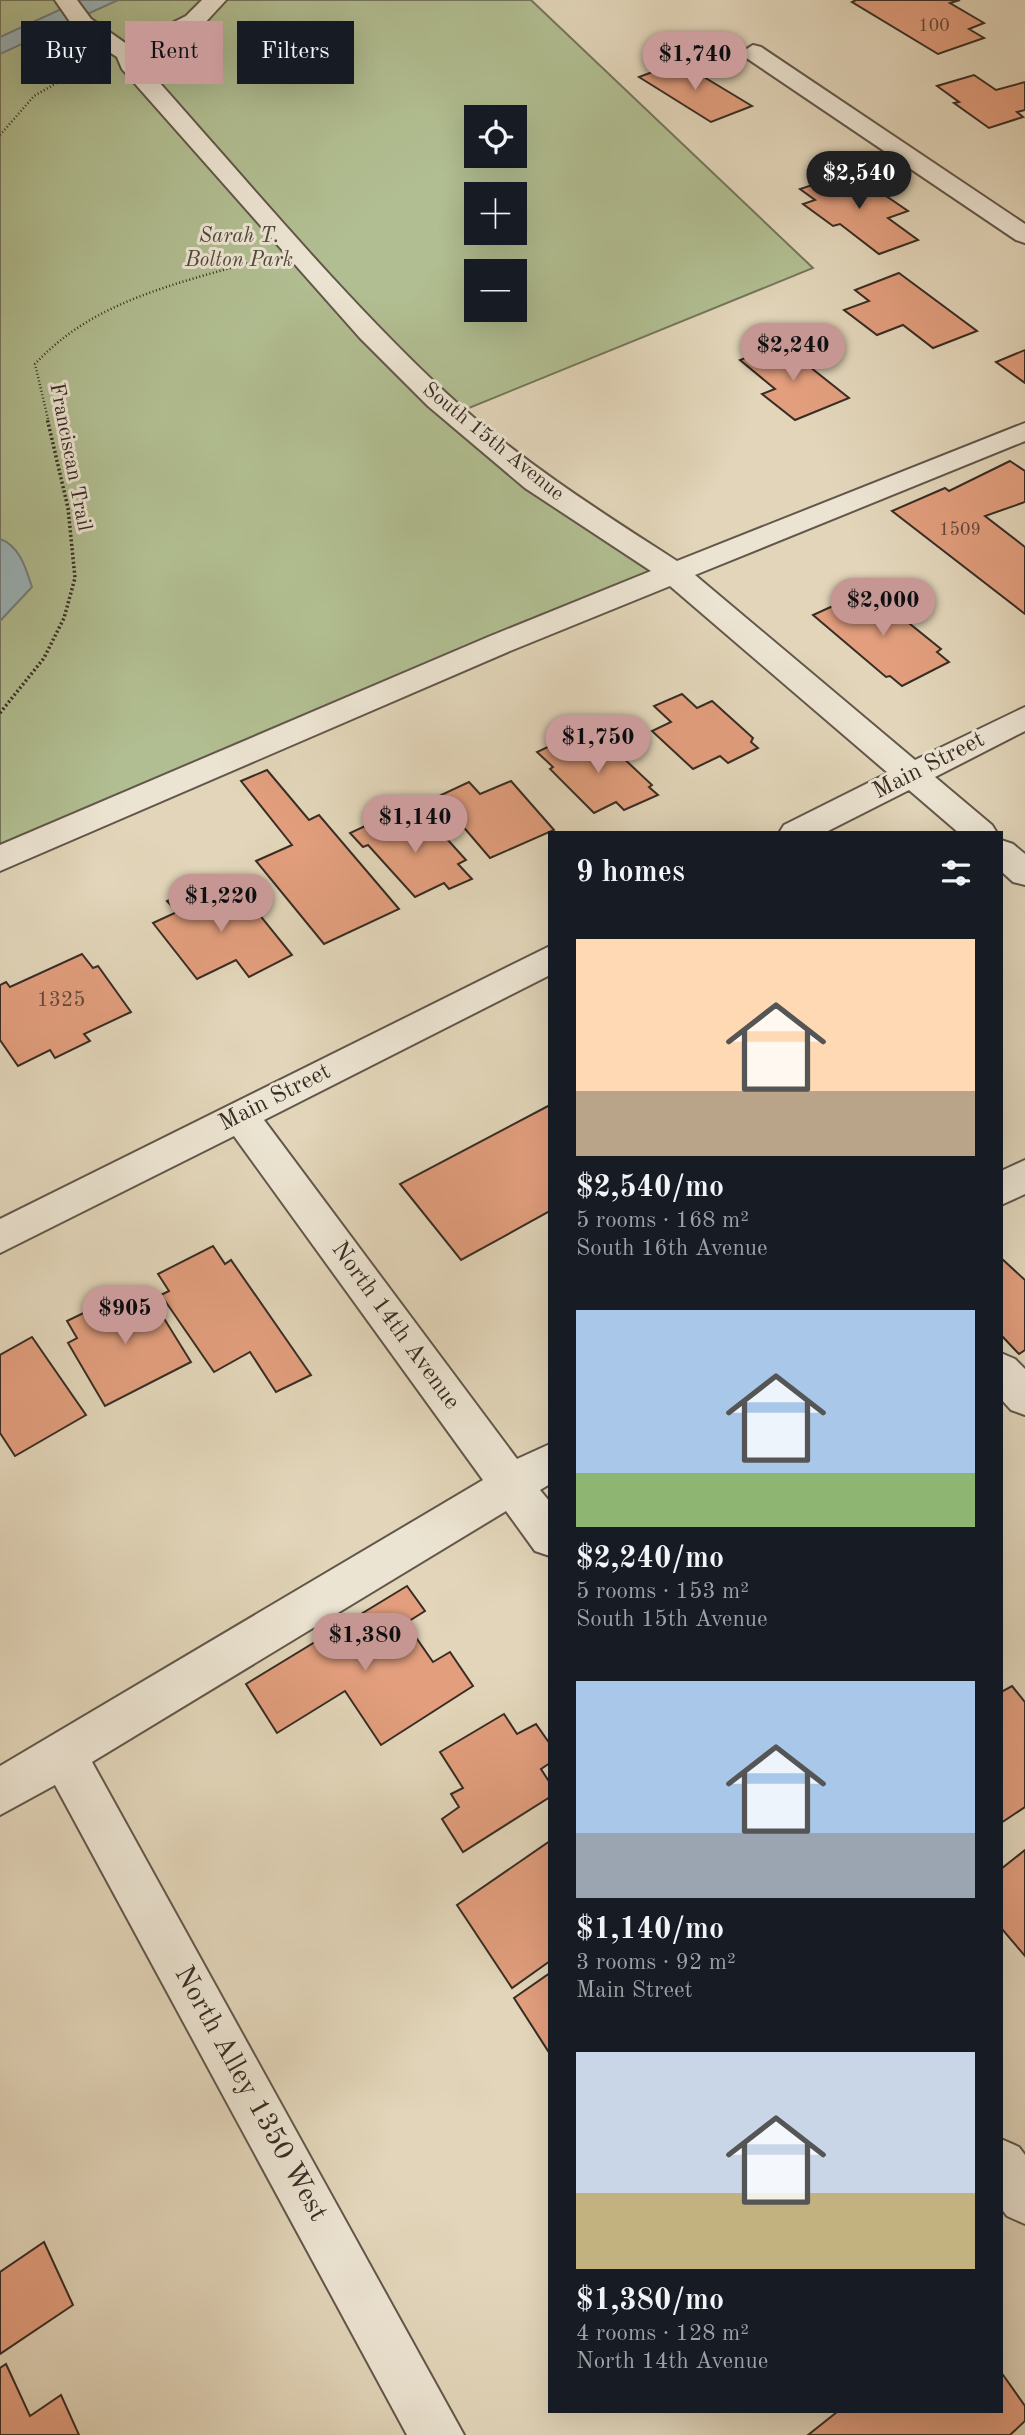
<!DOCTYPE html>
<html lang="en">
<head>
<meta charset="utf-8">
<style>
  :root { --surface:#171b24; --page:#242831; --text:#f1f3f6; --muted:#9ea1a6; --accent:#c59692 }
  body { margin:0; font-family:"Old Standard TT",serif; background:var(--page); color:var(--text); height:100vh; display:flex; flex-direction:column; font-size:26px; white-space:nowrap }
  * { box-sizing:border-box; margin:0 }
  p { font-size:23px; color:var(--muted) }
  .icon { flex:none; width:38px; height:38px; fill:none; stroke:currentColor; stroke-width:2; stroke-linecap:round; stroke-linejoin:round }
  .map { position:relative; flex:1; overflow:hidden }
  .details { position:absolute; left:548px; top:831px; width:455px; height:1582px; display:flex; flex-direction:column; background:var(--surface); border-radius:0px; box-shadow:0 7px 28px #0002 }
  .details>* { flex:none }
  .guide { position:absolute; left:21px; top:21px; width:422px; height:63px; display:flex; gap:14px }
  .fabs { position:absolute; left:464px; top:105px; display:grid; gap:14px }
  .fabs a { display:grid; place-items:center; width:63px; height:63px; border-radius:0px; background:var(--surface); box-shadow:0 7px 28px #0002; font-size:35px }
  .price { position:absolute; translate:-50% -60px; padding:0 16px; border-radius:24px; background:var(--accent); color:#111; font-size:23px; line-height:46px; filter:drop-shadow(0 2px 4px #0008) }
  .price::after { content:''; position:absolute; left:50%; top:42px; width:21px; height:16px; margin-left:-10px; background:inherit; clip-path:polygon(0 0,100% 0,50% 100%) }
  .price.on { background:#222; color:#fff }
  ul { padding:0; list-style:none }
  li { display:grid; align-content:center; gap:14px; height:371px; padding:0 28px }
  li span { display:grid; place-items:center; height:217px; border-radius:0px; color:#555 }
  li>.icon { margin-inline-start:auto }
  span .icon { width:126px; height:126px; fill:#fffc; stroke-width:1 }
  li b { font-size:30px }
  h2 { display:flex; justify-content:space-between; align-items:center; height:84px; padding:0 28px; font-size:30px }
  .tag { padding:0 24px; border-radius:0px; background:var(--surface); box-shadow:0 7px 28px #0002; font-size:24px; line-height:63px }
  .tag.on { background:var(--accent); color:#111 }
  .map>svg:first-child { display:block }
</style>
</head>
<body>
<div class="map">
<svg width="1025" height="2435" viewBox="0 0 1025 2435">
  <rect width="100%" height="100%" fill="#e2d5b9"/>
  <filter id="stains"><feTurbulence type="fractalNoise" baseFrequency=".00286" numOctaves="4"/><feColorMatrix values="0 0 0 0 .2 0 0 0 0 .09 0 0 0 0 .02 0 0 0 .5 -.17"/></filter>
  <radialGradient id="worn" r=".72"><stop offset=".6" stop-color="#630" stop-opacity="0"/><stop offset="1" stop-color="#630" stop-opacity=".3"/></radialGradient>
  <path fill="#b1be91" stroke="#74765b" stroke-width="2" fill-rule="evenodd" d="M0 0H531L813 268 454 414 674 573 0 859ZM476 117H514V156H476ZM476 194H514V233H476ZM476 271H514V310H476Z"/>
  <g fill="#9bb5bb" stroke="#737f7f" stroke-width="2">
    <path d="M81 0H118L0 54V37Z"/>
    <path d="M0 539C20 546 26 569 32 587L0 621Z"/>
  </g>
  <g fill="#e29e7d" stroke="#382d25" stroke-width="2">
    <path d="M856 0H960L950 3 984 23 969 29 984 38 938 54 852 2Z"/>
    <path d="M679 62 752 106 711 122 639 77Z"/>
    <path d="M974 75 996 90 1025 82V110L1017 112 1023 117 989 128 954 103 959 102 937 86Z"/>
    <path d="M851 172 908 211 888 218 918 240 879 254 840 224 833 226 803 204 815 200 800 189Z"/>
    <path d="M899 273 977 331 933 348 903 325 877 335 844 310 869 301 855 290Z"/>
    <path d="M781 344 849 398 795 420 762 394 775 389 740 360Z"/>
    <path d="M1025 350V383L996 362Z"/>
    <path d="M1010 461 1025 471V502L985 516 1025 547V614L892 511 945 488 949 491Z"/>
    <path d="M868 590 941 649 937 652 949 662 902 686 890 676 886 677 813 615Z"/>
    <path d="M682 694 697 708 712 701 753 738 751 742 758 748 728 763 720 756 693 769 652 731 671 722 654 706Z"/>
    <path d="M567 738 579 749 602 738 652 785 649 787 658 795 624 810 616 802 594 813 550 769 553 767 537 752Z"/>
    <path d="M267 770 309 820 319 815 399 909 324 944 256 861 292 845 241 781Z"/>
    <path d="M511 781 554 830 490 858 448 809 451 807 441 795 469 782 480 794Z"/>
    <path d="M428 818 466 860 458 864 472 879 449 889 444 883 415 897 368 845 363 847 350 833 378 820 386 829 401 823 406 828Z"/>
    <path d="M237 887 292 955 249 977 236 960 197 979 153 923 177 912 167 901 194 889 205 902Z"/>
    <path d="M82 954 93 968 98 966 131 1012 84 1034 90 1041 55 1058 50 1050 18 1066 0 1040V985L6 982 10 987Z"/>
    <path d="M550 1105V1211L461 1260 400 1184Z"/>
    <path d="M213 1246 225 1264 231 1260 311 1375 276 1392 250 1352 214 1372 161 1295 169 1291 158 1274Z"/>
    <path d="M1001 1258 1025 1280V1350L1019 1354 1001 1335Z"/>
    <path d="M135 1288 145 1303 152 1299 191 1362 105 1406 68 1343 77 1338 67 1321Z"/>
    <path d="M32 1337 86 1415 15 1456 0 1433V1355Z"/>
    <path d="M407 1586 425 1611 406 1623 433 1662 450 1652 473 1686 381 1745 345 1691 277 1733 246 1684Z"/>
    <path d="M1012 1686 1025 1702V1807L1001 1823V1692Z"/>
    <path d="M504 1714 517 1734 536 1724 550 1744V1763L541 1769 550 1783V1797L463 1852 442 1819 459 1807 451 1794 463 1788 440 1752Z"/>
    <path d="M550 1841V1961L512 1988 457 1905Z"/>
    <path d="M1025 1850V1956L1001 1928V1869Z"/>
    <path d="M550 1973V2054L514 1998Z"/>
    <path d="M44 2242 73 2305 0 2354V2272Z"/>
    <path d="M6 2364 30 2416 61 2395 79 2435H0V2368Z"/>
    <path d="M1001 2372 1025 2406V2421L1010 2435H808L837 2412H1001Z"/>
  </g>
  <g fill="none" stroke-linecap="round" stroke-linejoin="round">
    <g stroke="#62574a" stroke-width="4">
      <g id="minor">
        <path d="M55 0H77L91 19 128 45 186 16 202 0H226L202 26 139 57 141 62C241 173 337 291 446 393 516 458 596 509 677 561L1025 423V441L695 575 915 760 1025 707V731L935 777 992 825 997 833H959L909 790 824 833H779L784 825 888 773 670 586 510 651 0 871V845L488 637 651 571 525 488 428 406 360 338 122 69 117 57 75 29Z"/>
        <path d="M753 45 761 47 1025 224V243L1016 240 745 57 742 52Z"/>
        <path d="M1001 840 1013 844 1025 854V885L1013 882 1001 871Z"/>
        <path d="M550 946V975L264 1120 517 1459 550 1444V1484L540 1490 550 1502V1556L535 1551 506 1511 92 1762 464 2435H407L55 1785 0 1815V1766L483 1480 234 1136 0 1253V1219Z"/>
        <path d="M1025 1160V1194L1001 1205V1171Z"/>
        <path d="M1001 1353 1015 1359 1025 1369V1415L1011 1410 1001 1399Z"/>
        <path d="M1001 2139 1019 2147 1025 2155V2224L1007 2216 1001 2208Z"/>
      </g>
    </g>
    <g stroke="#382d25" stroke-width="2.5" stroke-dasharray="1 2.5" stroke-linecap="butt">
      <path d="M0 135 34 96 79 70"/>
      <path d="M48 419 35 364C91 303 171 285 248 263"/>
    </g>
    <path stroke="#382d25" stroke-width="3.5" stroke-dasharray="2 2.5" stroke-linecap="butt" d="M0 713 44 658 64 618 75 578 68 508 47 418"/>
    <use href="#minor" fill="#ece4d2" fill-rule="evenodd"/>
  </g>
  <g text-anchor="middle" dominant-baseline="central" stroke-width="6" stroke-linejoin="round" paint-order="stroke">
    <g font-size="18" fill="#62493b">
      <text x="934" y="26">100</text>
      <text x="960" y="530">1509</text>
    </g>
    <g font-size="21" font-style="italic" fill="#504a3b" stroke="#ece4d2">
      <text x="239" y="236">Sarah T.<tspan x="239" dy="24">Bolton Park</tspan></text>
    </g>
    <g font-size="21" fill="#382d25" stroke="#ece4d2">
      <text transform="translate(493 442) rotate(39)">South 15th Avenue</text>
      <text transform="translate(70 457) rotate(79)">Franciscan Trail</text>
    </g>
    <g font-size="21" fill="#62493b">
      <text x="61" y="1000">1325</text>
    </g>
    <g font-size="24" fill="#382d25" stroke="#ece4d2">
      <text transform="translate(929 766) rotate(-27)">Main Street</text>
      <text transform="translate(275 1098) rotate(-27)">Main Street</text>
      <text transform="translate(395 1326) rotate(54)">North 14th Avenue</text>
    </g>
    <g font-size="28" fill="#382d25" stroke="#ece4d2">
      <text transform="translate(250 2094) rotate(61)">North Alley 1350 West</text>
    </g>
  </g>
  <rect width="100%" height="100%" filter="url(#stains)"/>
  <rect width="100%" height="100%" fill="url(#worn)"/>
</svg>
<div class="fabs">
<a><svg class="icon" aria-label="locate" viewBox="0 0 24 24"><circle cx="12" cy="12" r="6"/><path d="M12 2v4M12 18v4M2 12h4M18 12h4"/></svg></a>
<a>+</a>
<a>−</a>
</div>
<b class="price" style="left:695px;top:92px">$1,740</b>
<b class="price on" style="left:859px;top:211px">$2,540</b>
<b class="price" style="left:793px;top:383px">$2,240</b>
<b class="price" style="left:883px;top:638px">$2,000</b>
<b class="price" style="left:598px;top:775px">$1,750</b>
<b class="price" style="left:415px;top:855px">$1,140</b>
<b class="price" style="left:221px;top:934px">$1,220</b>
<b class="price" style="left:125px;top:1346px">$905</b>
<b class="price" style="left:365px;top:1673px">$1,380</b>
<div class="guide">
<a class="tag">Buy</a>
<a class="tag on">Rent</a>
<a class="tag">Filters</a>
</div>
<section class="details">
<h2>9 homes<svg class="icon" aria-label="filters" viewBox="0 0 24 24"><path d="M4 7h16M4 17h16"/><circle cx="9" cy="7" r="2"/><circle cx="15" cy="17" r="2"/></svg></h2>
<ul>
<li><span style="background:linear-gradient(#ffd9b3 70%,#b9a48a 0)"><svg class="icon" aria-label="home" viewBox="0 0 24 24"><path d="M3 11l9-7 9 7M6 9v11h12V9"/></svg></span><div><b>$2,540/mo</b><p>5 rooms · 168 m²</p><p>South 16th Avenue</p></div></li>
<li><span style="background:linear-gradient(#a9c7e8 75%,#8fb573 0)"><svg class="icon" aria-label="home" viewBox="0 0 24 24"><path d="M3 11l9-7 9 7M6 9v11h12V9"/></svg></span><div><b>$2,240/mo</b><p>5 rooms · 153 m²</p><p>South 15th Avenue</p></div></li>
<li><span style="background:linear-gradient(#a9c7e8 70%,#9aa5b1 0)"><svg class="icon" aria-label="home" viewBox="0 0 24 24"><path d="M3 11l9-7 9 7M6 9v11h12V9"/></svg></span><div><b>$1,140/mo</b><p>3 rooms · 92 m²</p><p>Main Street</p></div></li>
<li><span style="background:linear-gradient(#c9d6e8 65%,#c2b280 0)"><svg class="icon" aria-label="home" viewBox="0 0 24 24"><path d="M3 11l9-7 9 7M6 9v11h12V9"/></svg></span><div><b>$1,380/mo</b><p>4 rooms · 128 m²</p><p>North 14th Avenue</p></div></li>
</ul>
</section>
</div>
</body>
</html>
